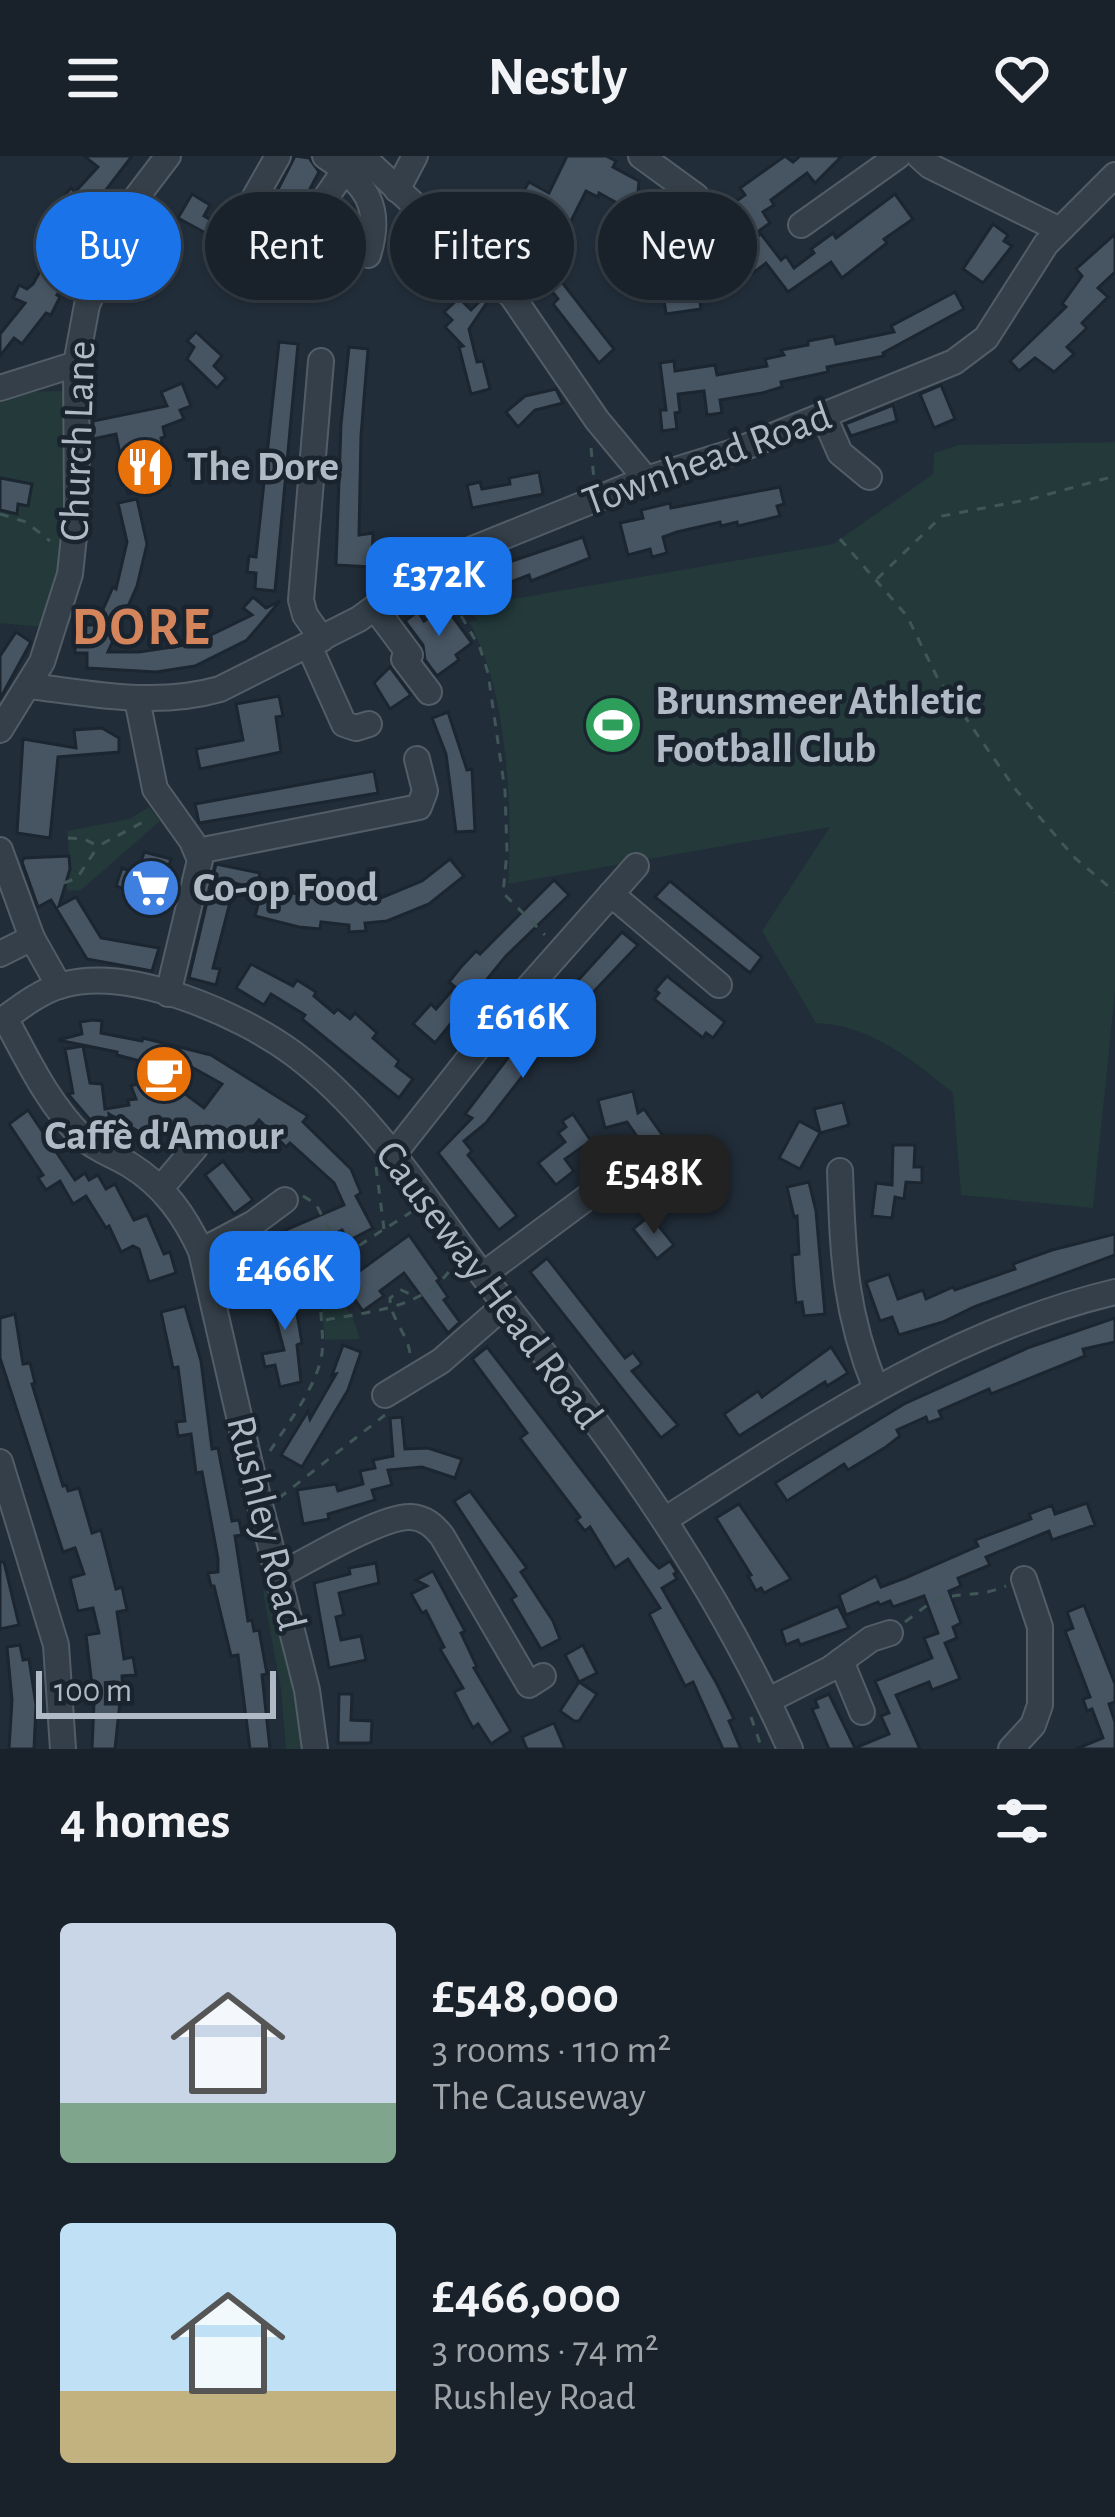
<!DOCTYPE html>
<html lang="en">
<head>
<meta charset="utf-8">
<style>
  :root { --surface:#19222b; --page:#262f37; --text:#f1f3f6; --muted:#9fa4a9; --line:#373f47; --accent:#1a73e8 }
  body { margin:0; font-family:"Alegreya Sans",sans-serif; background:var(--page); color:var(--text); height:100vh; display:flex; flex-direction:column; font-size:45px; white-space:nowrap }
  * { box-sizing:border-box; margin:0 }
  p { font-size:39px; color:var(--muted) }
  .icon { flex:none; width:66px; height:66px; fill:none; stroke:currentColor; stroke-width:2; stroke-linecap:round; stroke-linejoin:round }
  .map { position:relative; height:1593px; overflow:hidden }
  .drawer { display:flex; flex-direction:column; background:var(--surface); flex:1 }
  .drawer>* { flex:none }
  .top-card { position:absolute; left:36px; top:36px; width:1044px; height:108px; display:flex; gap:24px }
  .scale { position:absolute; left:36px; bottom:30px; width:240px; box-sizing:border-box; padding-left:12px; border:6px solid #afbac6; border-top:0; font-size:33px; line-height:42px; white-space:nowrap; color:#afbac6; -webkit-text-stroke:9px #1a242e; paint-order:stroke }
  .price { position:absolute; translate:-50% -102px; padding:0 27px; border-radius:24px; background:var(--accent); color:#fff; font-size:39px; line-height:78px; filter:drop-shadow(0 3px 6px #0008) }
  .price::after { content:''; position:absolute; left:50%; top:72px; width:36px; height:27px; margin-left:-18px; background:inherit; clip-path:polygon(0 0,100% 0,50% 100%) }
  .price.selected { background:#222; color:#fff }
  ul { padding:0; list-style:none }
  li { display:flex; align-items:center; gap:36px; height:300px; padding:0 60px }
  li span { display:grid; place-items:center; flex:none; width:336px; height:240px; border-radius:12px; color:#555 }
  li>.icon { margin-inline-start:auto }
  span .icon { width:144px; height:144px; fill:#fffc; stroke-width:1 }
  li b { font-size:51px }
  h2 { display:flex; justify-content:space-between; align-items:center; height:144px; padding:0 60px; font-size:51px }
  .pill { padding:0 42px; border-radius:54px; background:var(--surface); box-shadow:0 3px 9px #0004,0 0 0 3px var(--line); font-size:42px; line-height:108px }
  .pill.selected { background:var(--accent); color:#fff }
  header { display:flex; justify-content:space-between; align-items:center; height:156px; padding:0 60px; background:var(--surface); font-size:54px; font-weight:600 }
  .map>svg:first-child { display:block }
</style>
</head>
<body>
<header><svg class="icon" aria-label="menu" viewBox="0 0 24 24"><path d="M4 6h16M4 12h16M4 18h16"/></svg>Nestly<svg class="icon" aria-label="heart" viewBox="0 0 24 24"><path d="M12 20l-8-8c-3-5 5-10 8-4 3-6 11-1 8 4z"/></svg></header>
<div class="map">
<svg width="1115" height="1593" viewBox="0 0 1115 1593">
  <rect width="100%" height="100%" fill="#212d39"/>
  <g fill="#23393a">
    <path d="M61 235 64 237C77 315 63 395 43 471L0 467V241L19 236Z"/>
    <path d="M1115 286V835L1093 1052 961 1039 953 937C913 904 870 869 816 867L762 775 830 671 508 728C513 652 507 532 469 466L478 464 465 451 833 388 933 318 934 297 959 289Z"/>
    <path d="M149 651 160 665 81 734 68 735 64 725 70 706 67 675 129 663Z"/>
    <path d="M335 1084 344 1103 326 1126 352 1159 360 1183 325 1184 320 1138 302 1109 305 1100Z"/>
    <path d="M272 1434 302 1562 304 1593H286L281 1534 263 1435Z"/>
  </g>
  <g fill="#475563" stroke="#1c2630" stroke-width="3" fill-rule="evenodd">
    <path d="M84 0H132L69 82 80 88 66 110 72 114 57 139 60 141 51 159 46 157 22 188 14 182 0 200V178L25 147 13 142 19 129 27 133 33 128 46 105 42 102 65 66 52 54 71 32 75 36 98 11Z"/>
    <path d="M295 0 309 2 319 16 296 59 271 47Z"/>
    <path d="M567 0H606L616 5 613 11 639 25 638 36 664 49 660 58 683 70 687 63 711 76 695 109 662 92 658 100 613 77 626 52 599 37 598 41 586 35 564 79 551 73 558 60 533 46 529 52 518 45 529 26 549 37Z"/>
    <path d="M785 0 793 6 800 0H842L815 27 807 17 771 44 774 49 763 56 770 67 756 77 735 46 745 39 740 32Z"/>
    <path d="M192 38 210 49 204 60 218 68 211 80 178 62Z"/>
    <path d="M895 38 913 63 884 83 887 87 842 122 831 106 788 136 766 107 745 123 733 108 749 96 744 90 761 78 781 104 786 100 794 112 814 97 811 93 833 77 836 82Z"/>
    <path d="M343 47 353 50 356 58 352 96 322 85 325 78 321 76Z"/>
    <path d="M514 65 531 75 513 105H508L494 98Z"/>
    <path d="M993 68 1008 79 1004 85 1012 90 983 127 963 113Z"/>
    <path d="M1115 78V116L1098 132 1108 141 1082 167 1087 172 1067 191 1074 198 1054 216 1035 202 1019 215 1010 205 1066 151 1062 148 1082 120 1076 113Z"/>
    <path d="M555 92 567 108 560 114 566 121 561 125 614 193 599 207 553 148 558 143 536 115 542 111 537 105Z"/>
    <path d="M698 131 701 153 666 158 663 136Z"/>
    <path d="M955 136 964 153 883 197 884 200 827 211 828 216 781 226 782 231 762 237 720 244 722 257 707 259 704 235 678 238 680 256 675 257 677 273 662 275 660 254H666L660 207 674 205 675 215 715 209 717 219 767 210 765 203 784 199 781 194 808 189V185L834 180 836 188 894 176 891 170Z"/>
    <path d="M486 139 490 142 469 173 477 206 483 205 490 233 471 238 459 191 463 190 445 171 452 164 444 156 459 142 471 154Z"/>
    <path d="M196 176 222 200 214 210 226 222 217 232 187 203 194 191 187 185Z"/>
    <path d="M279 186 298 188 275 435 255 433 256 417 247 416 249 400 256 401Z"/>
    <path d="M349 191 368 193 361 280 359 379 373 377 372 411 336 409 341 268Z"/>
    <path d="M182 227 191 250 180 254 184 263 163 271 165 281 161 282 170 329 128 338 116 278 93 283V265L167 250 161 236Z"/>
    <path d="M941 229 955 263 934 272 920 238Z"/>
    <path d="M556 233 563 247 535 254 518 271 506 256 525 240Z"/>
    <path d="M893 249 897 265 851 280 845 268Z"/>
    <path d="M539 316 543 338 472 352 467 329 480 326 482 333 510 328 509 322Z"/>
    <path d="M0 322 32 328 28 350 18 348 17 358 0 354Z"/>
    <path d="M780 331 784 348 777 350 780 360 738 370 737 366 721 370 720 366 677 376 663 381 667 397 652 401 650 393 628 399 620 367 643 362 641 354 670 347 671 352Z"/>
    <path d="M137 343 147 388 137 430 108 496H139L192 488 252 459 243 452 253 441 266 452 280 445 247 484 195 510 156 516 87 512V497H75V469H96L113 431 116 433 127 386 118 347Z"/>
    <path d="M583 381 590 402 531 425 529 419 462 445 453 425Z"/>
    <path d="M445 450 472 487 456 499 459 504 437 520 425 504 423 489 405 465 418 455 424 465Z"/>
    <path d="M16 476 31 486 0 543V500Z"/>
    <path d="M390 511 411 539 390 553 374 527Z"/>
    <path d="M279 540 283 560 276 561 281 596 200 613 196 593 243 584 236 548Z"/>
    <path d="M448 556 467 614 472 613 475 675 456 676 446 598 432 562Z"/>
    <path d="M102 572 119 582V596L58 601 50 682 17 677 23 583 76 592 74 574Z"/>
    <path d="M374 615 378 637 199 667 195 648Z"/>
    <path d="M144 696 171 703 168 713 172 714 160 759 130 751 134 736 116 730 122 712 138 718Z"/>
    <path d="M69 700 70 713 59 750 76 741 101 782 159 792 152 815 87 803 51 744 38 751 22 706 24 702Z"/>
    <path d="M450 703 464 720 429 748 387 765 365 767 366 775 349 776V769L321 766 320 773 299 771 255 760 263 730 314 742 376 744 422 725Z"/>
    <path d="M216 708 260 717 256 733 235 727 213 812 220 813 216 829 189 822Z"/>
    <path d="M554 724 569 739 506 800 435 887 413 868 431 848 436 853 455 831 449 826 460 812 476 795 480 798Z"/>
    <path d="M670 725 762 801 750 817 655 741Z"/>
    <path d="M622 776 638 789 563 868 486 967 464 985 472 995 468 999 517 1060 499 1074 438 997 472 962 465 958 510 899Z"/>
    <path d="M251 808 293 830 297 824 316 836 314 840 334 857 338 853 350 863 355 857 377 877 373 882 399 905 396 910 413 923 399 942 302 863 305 859 271 838 264 849 236 832Z"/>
    <path d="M667 820 725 866 713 882 706 877 703 882 654 843 659 837 655 834Z"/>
    <path d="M93 864 102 865 101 877 142 885 143 882 211 899 308 960 303 966 351 1013 361 1037 356 1040 373 1072 348 1085 342 1074 264 1115 259 1093 272 1089 269 1081 344 1049 334 1027 290 987 286 991 259 964 245 981 237 974 221 996 205 979 180 967 174 976 162 968 147 972 143 978 109 958 111 968 97 972 68 938 73 937 65 893 83 890 90 927 102 928 105 953 129 949 128 944 136 943 131 930 174 914 117 899V896L58 884 82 878 80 866ZM188 909 222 928 204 952 181 935Z"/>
    <path d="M633 935 638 957 644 953 677 1000 660 1014 627 966 605 972 598 944Z"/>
    <path d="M843 946 849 969 820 977 800 1013 779 1002 799 965 820 976 814 953Z"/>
    <path d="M28 954 75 1024 85 1017 89 1024 98 1019 106 1033 115 1028 134 1064 147 1059 164 1098 170 1096 176 1117 149 1126 139 1093 133 1090 121 1096 109 1070 106 1072 86 1040 73 1048 60 1025 46 1034 38 1022 43 1019 9 968Z"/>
    <path d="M573 958 591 985 565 1003 574 1015 556 1029 538 1007 565 986 558 977 566 971 562 965Z"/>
    <path d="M893 989H915L914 1011H922V1027L906 1026 904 1043 895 1041 892 1062 872 1060 876 1027 892 1029Z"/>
    <path d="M223 1005 253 1044 234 1058 205 1019Z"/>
    <path d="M809 1026 816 1055 825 1158 804 1160 802 1146 796 1147 794 1129 792 1099 799 1098 797 1060 794 1061 787 1031Z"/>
    <path d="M650 1059 674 1089 657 1103 633 1073Z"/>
    <path d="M1115 1078V1099L974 1151 943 1166 899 1179 892 1161 880 1165 866 1126 889 1118 898 1143 923 1134 926 1143 953 1131 955 1134 1015 1113 1013 1108 1052 1094Z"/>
    <path d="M409 1079 440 1123 437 1125 448 1141 444 1144 460 1166 448 1177 404 1117 380 1135 384 1140 363 1155 343 1127Z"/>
    <path d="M547 1102 625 1202 633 1196 642 1208 632 1215 678 1269 661 1282 530 1116Z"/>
    <path d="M291 1123 302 1187 297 1189 301 1226 280 1231 275 1209 265 1211 262 1198 284 1194 266 1126Z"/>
    <path d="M185 1150 201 1205 212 1293 218 1292 232 1365 239 1364 242 1379 235 1380 248 1465 252 1464 254 1475 259 1474 267 1518 262 1519 270 1593H250L238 1499 231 1500 214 1430H211L208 1417 218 1416V1403L202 1316 196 1317 191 1278 178 1280 176 1266 185 1265 178 1211 173 1212 161 1156Z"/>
    <path d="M15 1158 23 1208 30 1207 35 1227 32 1228 63 1330 66 1329 68 1335 79 1332 92 1377 101 1374 116 1433 122 1431 127 1454 117 1456 124 1503 133 1501 136 1519 122 1520 123 1545H120L115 1593H92L94 1546 86 1479 99 1477 93 1452 78 1455 70 1422 84 1418 75 1392 63 1396 0 1202V1162Z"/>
    <path d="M1115 1162V1186L1083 1193 1085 1200 991 1238 989 1233 939 1255 942 1262 928 1267 926 1261 897 1274 900 1280 886 1291 848 1314 844 1308 787 1345 775 1327 904 1248 1030 1191Z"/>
    <path d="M343 1189 361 1196 348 1234 302 1311 281 1299 308 1255 310 1263 336 1218 332 1219Z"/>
    <path d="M487 1191 651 1404 659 1412 670 1405 677 1416 674 1418 677 1423 662 1432 717 1528 734 1563 729 1565 741 1593H723L693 1526 685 1530 649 1458 660 1452 628 1403 615 1412 590 1371 585 1375 576 1364 580 1361 520 1282 527 1277 472 1203Z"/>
    <path d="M831 1191 848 1217 827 1230 825 1226 739 1280 724 1258 758 1235 762 1241Z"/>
    <path d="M402 1261 405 1293 428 1292 462 1303 455 1322 422 1311 388 1314 392 1329 372 1334 375 1344 328 1358 329 1363 303 1368 297 1334 336 1328 338 1335 363 1328 360 1315 375 1312 373 1304 393 1300 390 1262Z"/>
    <path d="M470 1335 527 1412 521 1416 553 1465 560 1483 541 1493 511 1443 516 1440 454 1345Z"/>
    <path d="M1087 1347 1095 1369 1052 1384 1049 1375 986 1401 990 1409 958 1422 961 1430 949 1435 961 1467 953 1471 957 1482 945 1487 960 1523 932 1534 929 1526 896 1539 920 1593H829L812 1553 818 1551 815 1544 829 1538 855 1592 889 1578 881 1560 889 1557 875 1525 932 1502 924 1482 938 1477 924 1440 893 1451 890 1445 880 1449 878 1446 846 1459 839 1439 876 1420 881 1431 905 1422 978 1390 975 1384 1031 1363 1029 1358 1052 1349 1055 1358Z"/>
    <path d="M739 1348 791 1423 764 1437 761 1432 756 1435 748 1420 751 1419 716 1362Z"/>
    <path d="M0 1406H4L19 1469 0 1473Z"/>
    <path d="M376 1407 379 1427 339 1437 344 1459 336 1461 341 1484 361 1480 366 1504 329 1512 314 1427 350 1418 349 1412Z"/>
    <path d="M433 1415 465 1475 461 1477 477 1511 474 1512 511 1575 491 1588 478 1568 473 1572 468 1563 454 1536 463 1532 440 1493 444 1491 426 1455 422 1457 411 1438 427 1430 416 1424Z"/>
    <path d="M1084 1449 1115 1528V1546L1109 1548 1115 1566V1593H1076L1103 1582 1092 1553 1087 1555 1083 1543 1090 1541 1065 1475 1073 1472 1067 1456Z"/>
    <path d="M838 1450 849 1472 800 1489 798 1484 786 1489 781 1474Z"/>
    <path d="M20 1489 23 1504 29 1503 36 1549 34 1593H9L12 1544 7 1491Z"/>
    <path d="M583 1489 597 1517 579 1526 597 1538 579 1565H574L560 1555 579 1526 565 1499Z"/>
    <path d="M339 1538H352L351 1564 372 1565 371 1587H338Z"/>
    <path d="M554 1567 565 1593H527L522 1581Z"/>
  </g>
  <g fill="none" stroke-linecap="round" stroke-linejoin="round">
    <g stroke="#525d67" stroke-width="28">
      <g id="minor">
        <path d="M325 0C367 28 383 51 368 99"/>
        <path d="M362 0 512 140 597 264 646 323"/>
        <path d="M641 0 696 40"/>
        <path d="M919 0 930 10 1058 73"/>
        <path d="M397 34 415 0"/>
        <path d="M252 46 278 0"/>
        <path d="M312 62 353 2"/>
        <path d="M801 69 898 0"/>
        <path d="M321 205 301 444 305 459 322 483"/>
        <path d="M0 232 76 208"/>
        <path d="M824 260 840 297 869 321"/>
        <path d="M375 452 410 499 404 503 429 536"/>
        <path d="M309 490 344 568 356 572 369 568"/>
        <path d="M31 530C94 538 157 551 220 533L359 463 422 417 453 401 646 323 733 296 954 206 986 182 1046 88 1115 19"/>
        <path d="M137 543 155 633 192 685 200 704 168 838"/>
        <path d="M0 574 42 506 70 418 77 352 76 208 87 149 136 42 168 0"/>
        <path d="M0 694 32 782 59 830"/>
        <path d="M198 695 419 651 425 635 417 603"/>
        <path d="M611 738 719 829"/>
        <path d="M0 798 32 782"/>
        <path d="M5 862C27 902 48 948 82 981 96 994 114 999 130 1009 164 1030 185 1060 201 1095L253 1321 307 1534 315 1593"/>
        <path d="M0 866C19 852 40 835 63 829 130 810 240 858 294 898 381 963 438 1065 505 1148 616 1286 718 1430 790 1593"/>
        <path d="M392 1000 497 867 636 710"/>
        <path d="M840 1015C843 1099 844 1154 876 1233"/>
        <path d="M161 1032 195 992"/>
        <path d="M201 1095 254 1067 285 1044"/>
        <path d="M484 1118 612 1023"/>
        <path d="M385 1239 441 1205 505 1149"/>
        <path d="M0 1306 56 1489 63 1593"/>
        <path d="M666 1363C807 1273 950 1175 1115 1136"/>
        <path d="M280 1419C307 1405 383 1359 411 1361 425 1362 433 1369 442 1380L529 1529 543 1520"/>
        <path d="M841 1505 862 1556"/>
        <path d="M769 1544 830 1513 871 1483 890 1477"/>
        <path d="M1011 1593 1033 1569 1040 1549V1471L1024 1423"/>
      </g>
    </g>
    <g stroke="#405657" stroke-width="3" stroke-dasharray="9 9" stroke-linecap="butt">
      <path d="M591 292 594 324"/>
      <path d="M0 358 26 366 50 385"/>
      <path d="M840 383 907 460 937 521 1016 634 1075 702 1115 736"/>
      <path d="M877 423 942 360 1031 343 1115 320"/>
      <path d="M443 429 480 492 488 517 505 635 507 696 503 737 545 779"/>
      <path d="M68 682 84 683 98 690 149 663"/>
      <path d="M64 727 77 722 97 692"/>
      <path d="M376 1011 384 1073"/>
      <path d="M303 1040 316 1048 343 1101"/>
      <path d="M319 1136 302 1109 305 1100 334 1085"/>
      <path d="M326 1164C371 1155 422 1153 451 1113"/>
      <path d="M410 1197C407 1177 390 1162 390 1142L401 1134 417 1141"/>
      <path d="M270 1295C288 1267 313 1236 321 1203 327 1176 313 1143 328 1120 346 1093 385 1074 411 1056"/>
      <path d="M279 1342 385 1259"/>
      <path d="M905 1466C919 1456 930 1444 948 1441 972 1436 979 1441 1006 1430"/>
      <path d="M751 1561 762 1593"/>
    </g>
    <use href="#minor" stroke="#343f49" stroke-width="24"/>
  </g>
  <defs>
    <g id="restaurant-disc" transform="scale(3)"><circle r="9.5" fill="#e8710a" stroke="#1a242e"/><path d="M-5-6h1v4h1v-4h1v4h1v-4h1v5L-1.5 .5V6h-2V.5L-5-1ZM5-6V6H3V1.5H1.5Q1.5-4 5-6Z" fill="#fff"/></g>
    <g id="stadium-disc" transform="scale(3)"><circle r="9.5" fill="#2e9e5b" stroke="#1a242e"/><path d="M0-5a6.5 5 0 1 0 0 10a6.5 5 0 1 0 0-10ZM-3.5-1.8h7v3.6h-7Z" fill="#fff"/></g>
    <g id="supermarket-disc" transform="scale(3)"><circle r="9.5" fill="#3f7fe0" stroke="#1a242e"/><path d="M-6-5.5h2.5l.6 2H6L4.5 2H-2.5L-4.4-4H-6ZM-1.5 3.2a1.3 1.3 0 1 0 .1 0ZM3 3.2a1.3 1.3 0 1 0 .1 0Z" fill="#fff"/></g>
    <g id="cafe-disc" transform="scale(3)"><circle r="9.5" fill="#e8710a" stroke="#1a242e"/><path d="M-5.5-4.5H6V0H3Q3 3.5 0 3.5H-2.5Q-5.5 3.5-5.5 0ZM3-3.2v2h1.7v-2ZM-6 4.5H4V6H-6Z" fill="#fff"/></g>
  </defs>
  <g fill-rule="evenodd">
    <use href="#restaurant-disc" x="145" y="311"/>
    <use href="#stadium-disc" x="613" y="569"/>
    <use href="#supermarket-disc" x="151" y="732"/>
    <use href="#cafe-disc" x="164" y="918"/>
  </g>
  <g text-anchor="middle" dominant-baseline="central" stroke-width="9" stroke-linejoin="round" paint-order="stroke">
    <g font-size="42" fill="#afbac6" stroke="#1a242e">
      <text transform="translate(78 285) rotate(-88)">Church Lane</text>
      <text transform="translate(707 303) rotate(-20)">Townhead Road</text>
      <text transform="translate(489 1129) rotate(53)">Causeway Head Road</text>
      <text transform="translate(266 1367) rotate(76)">Rushley Road</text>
    </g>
    <g font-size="42" font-weight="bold" fill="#afbac6" stroke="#1a242e" text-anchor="start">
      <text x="187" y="311">The Dore</text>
      <text x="655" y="545">Brunsmeer Athletic<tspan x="655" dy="48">Football Club</tspan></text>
      <text x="193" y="732">Co-op Food</text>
      <text x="164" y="980" text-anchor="middle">Caffè d'Amour</text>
    </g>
    <g font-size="54" font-weight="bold" letter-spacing="3" fill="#d4855c" stroke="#1a242e">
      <text x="142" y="472">DORE</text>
    </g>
  </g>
</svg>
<div class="scale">100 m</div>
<b class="price" style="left:439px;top:483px">£372K</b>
<b class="price" style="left:523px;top:925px">£616K</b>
<b class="price selected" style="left:654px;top:1081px">£548K</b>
<b class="price" style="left:285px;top:1177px">£466K</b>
<div class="top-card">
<a class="pill selected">Buy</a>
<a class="pill">Rent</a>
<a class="pill">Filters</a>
<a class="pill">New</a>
</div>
</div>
<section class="drawer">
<h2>4 homes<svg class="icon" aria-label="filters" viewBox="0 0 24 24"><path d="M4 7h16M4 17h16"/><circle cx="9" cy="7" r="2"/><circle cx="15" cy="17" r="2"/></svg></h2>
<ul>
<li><span style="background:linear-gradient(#c9d6e8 75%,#7fa58c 0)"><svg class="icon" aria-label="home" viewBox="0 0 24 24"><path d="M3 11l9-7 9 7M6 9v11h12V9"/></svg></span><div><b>£548,000</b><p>3 rooms · 110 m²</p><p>The Causeway</p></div></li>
<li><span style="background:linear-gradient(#bfe0f5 70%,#c2b280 0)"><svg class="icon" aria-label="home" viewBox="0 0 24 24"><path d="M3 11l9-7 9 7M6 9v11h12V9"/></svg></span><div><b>£466,000</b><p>3 rooms · 74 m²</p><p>Rushley Road</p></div></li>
</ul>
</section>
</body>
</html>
